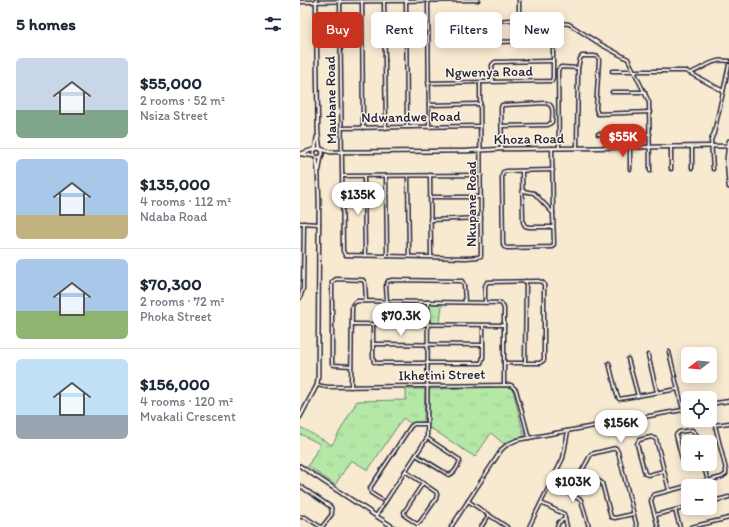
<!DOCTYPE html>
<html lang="en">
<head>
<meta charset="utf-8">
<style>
  :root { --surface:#fff; --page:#f2f2f3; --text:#1f2937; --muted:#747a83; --line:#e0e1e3; --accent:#c8321e }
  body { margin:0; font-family:Itim,sans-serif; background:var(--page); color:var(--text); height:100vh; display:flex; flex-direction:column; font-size:15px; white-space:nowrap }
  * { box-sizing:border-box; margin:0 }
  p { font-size:13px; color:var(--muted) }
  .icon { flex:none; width:22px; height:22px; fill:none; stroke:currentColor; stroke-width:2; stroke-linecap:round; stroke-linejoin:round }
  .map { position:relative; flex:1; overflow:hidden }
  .drawer { display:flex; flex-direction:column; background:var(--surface); width:300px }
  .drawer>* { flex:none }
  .guide { position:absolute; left:12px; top:12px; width:357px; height:36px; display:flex; gap:8px }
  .needle { width:26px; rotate:254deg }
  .fabs { position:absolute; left:381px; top:347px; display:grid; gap:8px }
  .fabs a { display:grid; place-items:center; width:36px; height:36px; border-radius:6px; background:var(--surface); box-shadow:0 2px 10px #0003; font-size:20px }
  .price { position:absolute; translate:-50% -34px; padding:0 9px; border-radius:14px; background:#fff; color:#222; font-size:13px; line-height:26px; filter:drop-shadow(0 1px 2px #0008) }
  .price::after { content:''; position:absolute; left:50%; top:24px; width:12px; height:9px; margin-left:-6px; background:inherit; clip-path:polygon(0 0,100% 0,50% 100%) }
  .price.selected { background:var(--accent); color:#fff }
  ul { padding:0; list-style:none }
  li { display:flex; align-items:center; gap:12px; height:100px; padding:0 16px }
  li+li { border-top:1px solid var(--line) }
  li span { display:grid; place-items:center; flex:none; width:112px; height:80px; border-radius:6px; color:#555 }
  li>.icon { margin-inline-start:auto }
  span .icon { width:48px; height:48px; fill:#fffc; stroke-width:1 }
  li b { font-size:17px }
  h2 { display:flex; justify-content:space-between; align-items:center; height:48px; padding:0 16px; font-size:17px }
  .pill { padding:0 14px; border-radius:6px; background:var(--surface); box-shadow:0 2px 10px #0003; font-size:14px; line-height:36px }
  .pill.selected { background:var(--accent); color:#fff }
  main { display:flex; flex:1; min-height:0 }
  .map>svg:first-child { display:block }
</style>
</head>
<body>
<main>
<section class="drawer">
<h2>5 homes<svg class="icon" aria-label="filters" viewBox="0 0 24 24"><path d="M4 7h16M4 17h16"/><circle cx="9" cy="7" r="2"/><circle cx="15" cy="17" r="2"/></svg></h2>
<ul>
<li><span style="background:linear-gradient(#c9d6e8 65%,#7fa58c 0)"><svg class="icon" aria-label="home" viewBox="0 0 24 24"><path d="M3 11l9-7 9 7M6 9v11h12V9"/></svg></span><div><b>$55,000</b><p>2 rooms · 52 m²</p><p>Nsiza Street</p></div></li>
<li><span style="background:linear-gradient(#a9c7e8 70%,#c2b280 0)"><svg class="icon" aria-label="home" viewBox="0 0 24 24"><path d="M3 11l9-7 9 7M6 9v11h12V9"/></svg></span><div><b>$135,000</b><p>4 rooms · 112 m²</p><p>Ndaba Road</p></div></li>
<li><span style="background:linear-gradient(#a9c7e8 65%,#8fb573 0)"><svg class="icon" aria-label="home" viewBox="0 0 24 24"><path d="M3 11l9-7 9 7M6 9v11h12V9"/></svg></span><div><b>$70,300</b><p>2 rooms · 72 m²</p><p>Phoka Street</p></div></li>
<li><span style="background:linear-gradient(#bfe0f5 70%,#9aa5b1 0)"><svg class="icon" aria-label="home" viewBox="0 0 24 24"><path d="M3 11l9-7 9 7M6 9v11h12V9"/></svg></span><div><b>$156,000</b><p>4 rooms · 120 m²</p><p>Mvakali Crescent</p></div></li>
</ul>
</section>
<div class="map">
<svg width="429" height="527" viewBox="0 0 429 527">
  <defs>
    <pattern id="grass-tufts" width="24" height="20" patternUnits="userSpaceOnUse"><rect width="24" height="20" fill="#b5e7a7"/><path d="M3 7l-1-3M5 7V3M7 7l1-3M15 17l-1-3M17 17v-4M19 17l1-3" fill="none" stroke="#9bc691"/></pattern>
  </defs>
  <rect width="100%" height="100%" fill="#f8e9d1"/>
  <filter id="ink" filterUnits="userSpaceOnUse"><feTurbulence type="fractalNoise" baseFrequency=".025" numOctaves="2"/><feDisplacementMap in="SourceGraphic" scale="8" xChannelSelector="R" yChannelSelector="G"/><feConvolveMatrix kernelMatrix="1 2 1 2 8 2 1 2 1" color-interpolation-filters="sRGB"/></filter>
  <g filter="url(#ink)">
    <g fill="url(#grass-tufts)" stroke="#6c8471">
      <path d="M113 303 125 304 126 321 124 323H113Z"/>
      <path d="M129 304H142L140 324 129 323Z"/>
      <path d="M208 387 213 390 224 436C220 440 210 440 204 444L191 433 175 457 132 429 128 428V389H130Z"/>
      <path d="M106 389H125L124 422 110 423 103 418 68 470 51 460 35 485 8 466 20 444 0 434V427L32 445 57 401 106 400Z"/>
    </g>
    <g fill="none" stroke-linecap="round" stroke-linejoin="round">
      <g stroke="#22223b" stroke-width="5">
        <g id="minor">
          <path d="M40 0 43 251 45 255 166 258 178 257 181 256 180 83"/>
          <path d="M106 0 107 127"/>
          <path d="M128 0 129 127"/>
          <path d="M62 1 63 128"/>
          <path d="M84 1 86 128"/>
          <path d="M0 2 178 0"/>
          <path d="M219 20V0"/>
          <path d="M250 22 269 24 300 44 328 59 349 102 350 171"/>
          <path d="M312 71H386L423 91"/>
          <path d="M391 73C405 67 414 58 429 61"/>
          <path d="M193 81 192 65 195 62 253 61"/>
          <path d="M128 83 252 81 253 77V49L250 22 246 20C235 20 199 18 192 23V38L195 42 246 41 251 39"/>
          <path d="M312 92H345"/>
          <path d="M129 105 180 104"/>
          <path d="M202 126 248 125 252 122C252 114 255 105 246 103L202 105 201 108 202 149"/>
          <path d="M42 128 180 126"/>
          <path d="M298 134H350"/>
          <path d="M330 147V169"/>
          <path d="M371 147V169"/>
          <path d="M392 147V168"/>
          <path d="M252 148 253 213"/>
          <path d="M259 148 258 70 261 67 278 68"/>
          <path d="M277 148 278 68 280 59 282 56H294L298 57 299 60 296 109 298 114 350 112"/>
          <path d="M413 169 411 140 414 133 429 65"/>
          <path d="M222 171 223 222 225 226 229 227H253"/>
          <path d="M130 175 131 256"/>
          <path d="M43 176 181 175"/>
          <path d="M86 176 87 256"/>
          <path d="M108 176 109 256"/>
          <path d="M64 177 65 256"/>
          <path d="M223 191 234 193 253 213 254 244 252 247 207 248 204 247 203 244 202 177 203 172 206 171 253 170"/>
          <path d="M130 197H181"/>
          <path d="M130 220 181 218"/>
          <path d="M0 223 19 224"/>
          <path d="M0 298 3 289 4 223"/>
          <path d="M87 302 86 286 88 281 92 280 162 281 164 285 165 302"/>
          <path d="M185 302V286L187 282 238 281 242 282 244 284V360L240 363H204"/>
          <path d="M52 324 204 325"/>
          <path d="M73 324V356L74 362 77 363H181L183 358V325"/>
          <path d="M74 344 182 345"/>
          <path d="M369 352 383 410"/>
          <path d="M348 355 357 392"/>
          <path d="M328 359 338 396"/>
          <path d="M225 362 226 281"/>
          <path d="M309 363 317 395 319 399 378 389"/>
          <path d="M51 366 34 365 32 363V282L36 279 63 280 65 283 66 301"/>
          <path d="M17 385 27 387 211 385 216 390 229 438"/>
          <path d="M51 387 52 306 54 303 57 301 201 303 204 308V384"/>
          <path d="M410 404 429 401"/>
          <path d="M415 425 429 423"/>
          <path d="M116 455 149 475C154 474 158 466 160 461L157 458 127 438"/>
          <path d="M391 464 387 465 383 463 376 435 379 432 392 430 396 434 398 442"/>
          <path d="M403 464 408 481"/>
          <path d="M105 471 136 492 137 494 136 499 120 522 117 524 105 516 104 512 123 483"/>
          <path d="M364 471 348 475 345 474 337 444 339 440 351 437 356 439 369 490"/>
          <path d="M281 472 299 481 302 483 311 517 315 518 333 514"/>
          <path d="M250 484 281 500 289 527"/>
          <path d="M0 486 31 507 32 514 22 527"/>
          <path d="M270 493 291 454 316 448 318 452 337 527"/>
          <path d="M168 501 207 527"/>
          <path d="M85 502 71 493 70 488 111 426 114 424H127"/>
          <path d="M410 502 429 497"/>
          <path d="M241 503 264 514 267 527"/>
          <path d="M375 510 380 527"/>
          <path d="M355 515 388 507"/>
          <path d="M76 516 127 438 128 302"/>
          <path d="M0 517H5L21 527"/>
          <path d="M151 527 202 449 208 444 217 440 388 409"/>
          <path d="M181 527 189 515"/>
          <path d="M229 527 263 458 268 431"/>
          <path d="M257 527 259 522 265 519"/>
          <path d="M358 527 351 501 353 495 422 477 426 474V470L410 405"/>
          <path d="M391 527 429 518"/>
        </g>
      </g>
      <g stroke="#22223b" stroke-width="5.5">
        <g id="tertiary">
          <path d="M16 0 18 134 20 149"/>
          <path d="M429 141 427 159 429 187"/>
          <circle cx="18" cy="153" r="4.5"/>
          <path d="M15 149 17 137"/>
          <path d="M21 149 30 152 167 151 202 149 428 146"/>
          <path d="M0 154 15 149"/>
          <path d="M1 154 14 156"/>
          <path d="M19 170 21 157"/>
          <path d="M0 417 17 385 18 377 19 201 18 173 16 157"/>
          <path d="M0 466 93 527"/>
        </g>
      </g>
      <use href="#minor" stroke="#fcf5e5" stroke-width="2"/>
      <use href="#tertiary" stroke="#fcf5e5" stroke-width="2.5"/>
    </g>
  </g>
  <g text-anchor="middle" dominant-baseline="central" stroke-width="3" stroke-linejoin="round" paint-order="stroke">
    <g font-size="14" fill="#22223b" stroke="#fcf5e5">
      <text transform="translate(189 72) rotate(-1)">Ngwenya Road</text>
      <text transform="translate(31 100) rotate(-91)">Maubane Road</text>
      <text transform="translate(111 117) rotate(-1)">Ndwandwe Road</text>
      <text transform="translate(229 139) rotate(-1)">Khoza Road</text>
      <text transform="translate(171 204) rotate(-90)">Nkupane Road</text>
      <text transform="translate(142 375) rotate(-1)">Ikhetini Street</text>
    </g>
  </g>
</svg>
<div class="fabs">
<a><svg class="needle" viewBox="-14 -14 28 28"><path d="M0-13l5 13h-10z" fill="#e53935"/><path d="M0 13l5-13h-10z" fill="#747a83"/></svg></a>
<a><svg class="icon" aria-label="locate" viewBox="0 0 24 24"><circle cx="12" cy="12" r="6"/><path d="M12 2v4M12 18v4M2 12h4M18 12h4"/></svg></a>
<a>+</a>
<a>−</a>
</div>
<b class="price selected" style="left:323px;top:158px">$55K</b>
<b class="price" style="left:58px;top:216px">$135K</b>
<b class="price" style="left:101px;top:337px">$70.3K</b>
<b class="price" style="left:321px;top:444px">$156K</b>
<b class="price" style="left:273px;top:503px">$103K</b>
<div class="guide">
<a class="pill selected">Buy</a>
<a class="pill">Rent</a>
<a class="pill">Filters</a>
<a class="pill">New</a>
</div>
</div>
</main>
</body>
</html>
